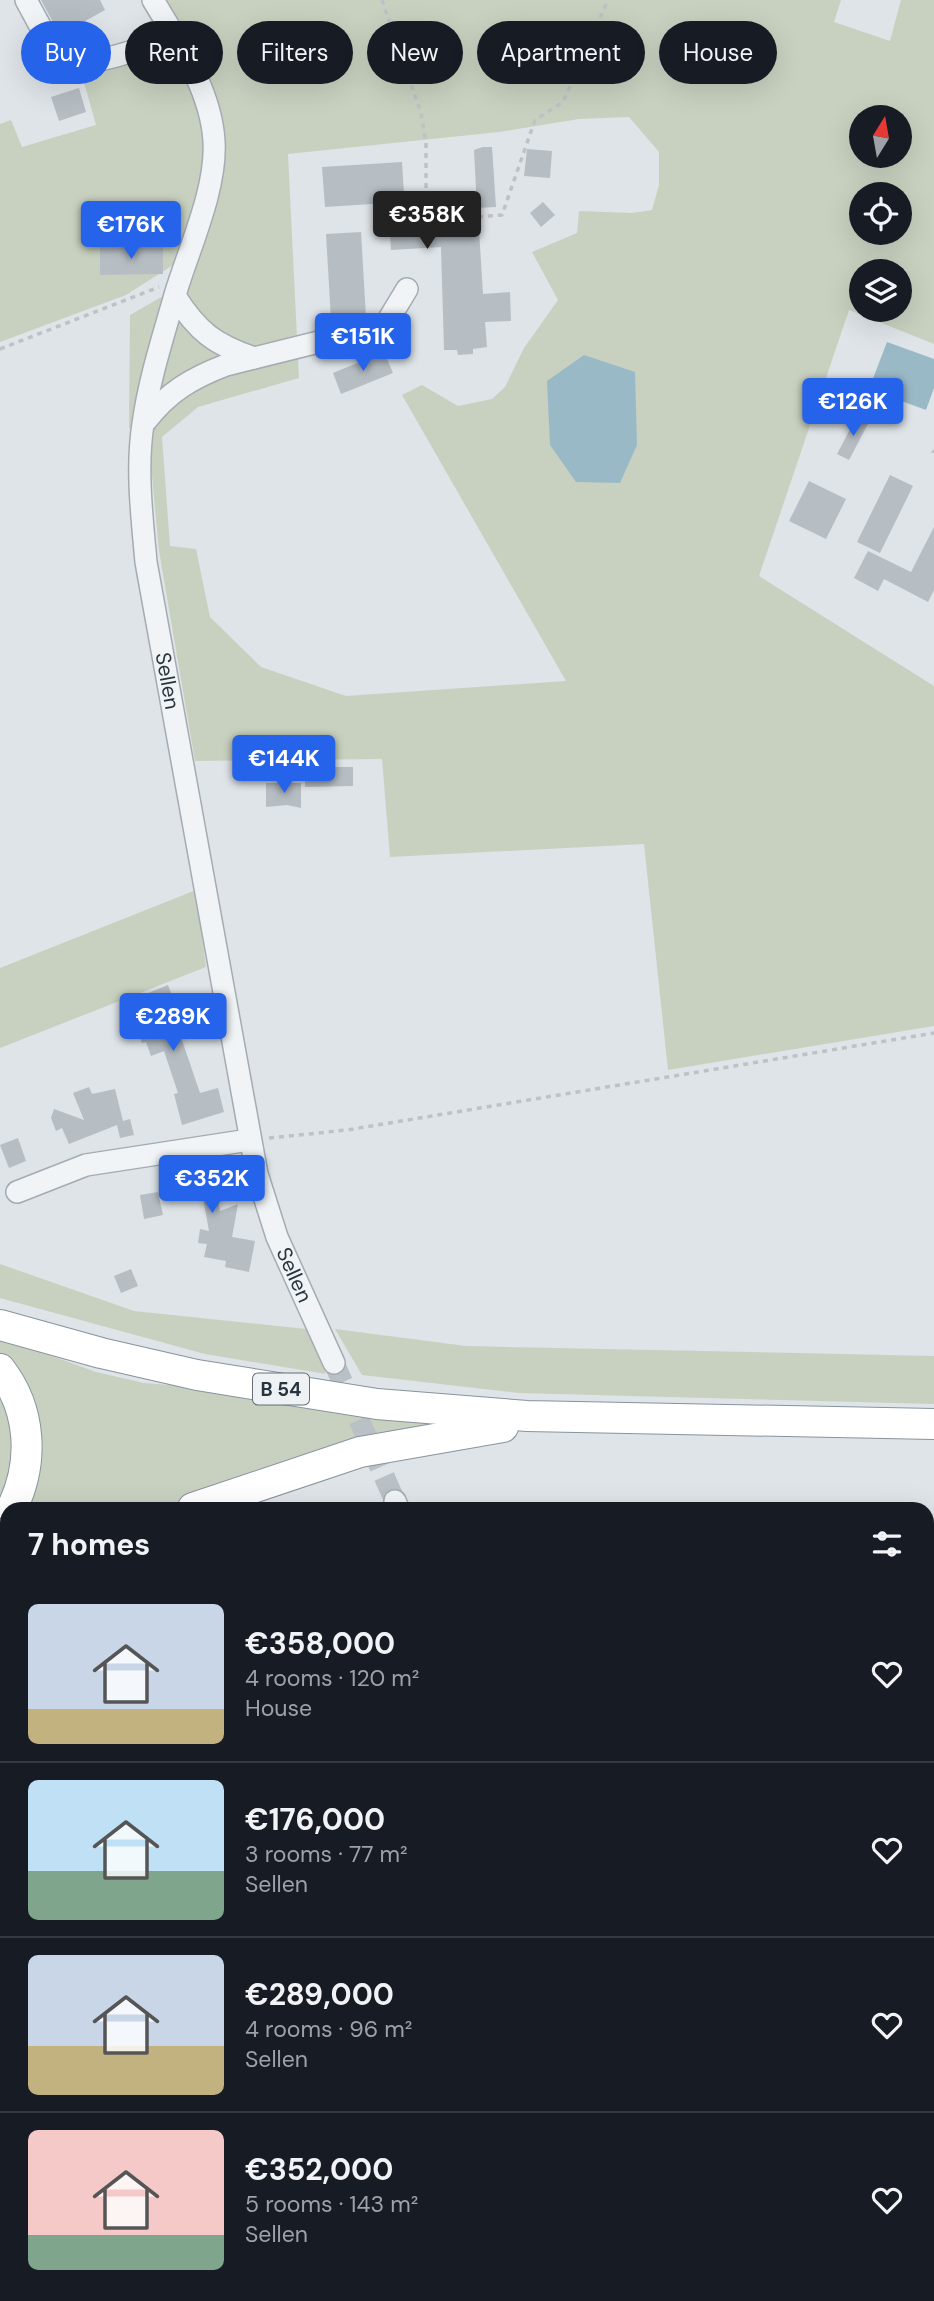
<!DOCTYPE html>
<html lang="en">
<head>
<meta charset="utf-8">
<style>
  :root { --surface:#171b24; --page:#242831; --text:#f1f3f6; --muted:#9ea1a6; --line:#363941; --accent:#2563eb }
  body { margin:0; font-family:"DM Sans",sans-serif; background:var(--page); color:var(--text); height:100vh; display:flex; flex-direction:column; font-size:26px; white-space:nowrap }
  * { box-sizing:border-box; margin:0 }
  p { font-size:23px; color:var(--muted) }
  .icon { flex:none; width:38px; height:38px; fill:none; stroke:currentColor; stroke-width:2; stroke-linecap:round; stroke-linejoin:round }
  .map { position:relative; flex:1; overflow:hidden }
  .side { position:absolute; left:0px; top:1502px; width:934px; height:800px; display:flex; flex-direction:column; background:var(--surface); border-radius:21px 21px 0 0; box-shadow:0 7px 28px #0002 }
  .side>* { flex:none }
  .top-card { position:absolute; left:21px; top:21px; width:892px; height:63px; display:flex; gap:14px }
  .needle { width:46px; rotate:11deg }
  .tools { position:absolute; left:849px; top:105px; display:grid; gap:14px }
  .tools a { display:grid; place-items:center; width:63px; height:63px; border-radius:50%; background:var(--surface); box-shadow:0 7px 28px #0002; font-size:35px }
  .price { position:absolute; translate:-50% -60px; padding:0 16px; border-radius:7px; background:var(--accent); color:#fff; font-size:23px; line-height:46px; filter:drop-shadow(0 2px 4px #0008) }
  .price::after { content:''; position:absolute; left:50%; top:42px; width:21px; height:16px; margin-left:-10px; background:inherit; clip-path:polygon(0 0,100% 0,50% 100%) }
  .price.selected { background:#222; color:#fff }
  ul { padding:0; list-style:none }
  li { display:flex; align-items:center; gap:21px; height:175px; padding:0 28px }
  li+li { border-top:2px solid var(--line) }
  li span { display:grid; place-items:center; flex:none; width:196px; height:140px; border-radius:10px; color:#555 }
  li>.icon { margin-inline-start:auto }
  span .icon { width:84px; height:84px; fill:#fffc; stroke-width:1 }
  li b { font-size:30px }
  h2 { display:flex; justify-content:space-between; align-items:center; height:84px; padding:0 28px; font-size:30px }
  .tag { padding:0 24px; border-radius:32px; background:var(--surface); box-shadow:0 7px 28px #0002; font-size:24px; line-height:63px }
  .tag.selected { background:var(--accent); color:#fff }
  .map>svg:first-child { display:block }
</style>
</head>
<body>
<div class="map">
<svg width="934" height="2301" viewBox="0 0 934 2301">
  <rect width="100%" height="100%" fill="#dee4e8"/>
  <g fill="#c8d1c0" fill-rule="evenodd">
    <path d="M165 0H841L834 22 890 41 901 0H934V344L849 310 759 576 934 686V1026L668 1070 644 844 390 857 382 759 195 761 159 551 148 433 129 428 130 315 193 279C204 241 231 171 223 133 213 87 185 42 165 0ZM629 117 659 152V185L652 210 632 213 579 211 577 233 532 252 558 300 524 348 505 387 492 399 458 406 422 385 402 395 566 681 346 696 261 667 210 617 196 549 170 546 162 437 198 407 299 378 288 154 499 132 579 119ZM861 117H900V156H861ZM861 194H900V233H861ZM861 271H900V310H861Z"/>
    <path d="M170 49C191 90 216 135 205 182 198 208 189 234 181 260L126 295 0 342V124L11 120 22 147 96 125 82 75Z"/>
    <path d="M196 890 206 967 0 1048V968Z"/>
    <path d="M0 1264 134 1311 306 1329 326 1374 205 1354 0 1298Z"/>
    <path d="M335 1329 466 1346 934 1356V1404L519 1393 362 1375Z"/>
    <path d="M0 1337 96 1372 144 1383 195 1387 455 1423 251 1480 169 1508H22L0 1357Z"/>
    <path d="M0 1384 17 1437 0 1510Z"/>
  </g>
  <g fill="#9ab9c7">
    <path d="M887 342 934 359V388L926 410 869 389Z"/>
    <path d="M584 355 635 372 637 445 620 483 576 482 550 445 547 381Z"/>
  </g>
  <g fill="#b6bec4">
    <path d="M41 0H100L105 10 60 35Z"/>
    <path d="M79 88 86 112 59 121 51 97Z"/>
    <path d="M483 147H492L496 207 477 208 474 150Z"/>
    <path d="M527 149 552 151 550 178 524 176Z"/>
    <path d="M402 162 406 227 421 226 422 233 479 230 483 294 510 292 511 321 485 322 487 347 473 349V354L458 355 457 350H444L441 247 391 250 388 203 325 207 322 167Z"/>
    <path d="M543 202 555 215 541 227 530 213Z"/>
    <path d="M361 232 366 317 331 319 326 234Z"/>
    <path d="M100 247H163V274L100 275Z"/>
    <path d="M384 352 393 373 341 394 333 373Z"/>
    <path d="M857 416 869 422 849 460 837 454Z"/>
    <path d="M890 475 913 486 880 553 857 542Z"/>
    <path d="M809 481 846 499 826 539 789 521Z"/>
    <path d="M934 527V590L928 602 884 579 878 591 854 578 868 551 911 572Z"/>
    <path d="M305 760H322L327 761V767H353V786L305 787Z"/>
    <path d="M266 783H301V808L287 805 266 807Z"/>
    <path d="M168 985 175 1003 170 1005 200 1093 218 1088 224 1112 182 1125 174 1094 178 1093 164 1051 151 1056 146 1042 142 1043 126 1002Z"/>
    <path d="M89 1087 92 1094 115 1089 123 1121 130 1119 134 1135 120 1138 117 1125 69 1144 62 1128 56 1131 51 1118 54 1109 84 1120 73 1093Z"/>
    <path d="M18 1138 26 1161 9 1168 0 1145Z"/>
    <path d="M211 1160 220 1211 238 1204 232 1237 255 1241 249 1272 225 1267 226 1261 204 1257 207 1244 198 1243 200 1229 209 1231 202 1192 191 1194 190 1186 162 1191 159 1171Z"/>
    <path d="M158 1192 163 1215 144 1219 140 1195Z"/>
    <path d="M131 1269 138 1286 121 1293 114 1276Z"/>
  </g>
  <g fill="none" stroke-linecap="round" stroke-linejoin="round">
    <path stroke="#bac1c6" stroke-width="21" stroke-dasharray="21 10" stroke-linecap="butt" d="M334 1363 395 1501"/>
    <g stroke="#a4acb2" stroke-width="24">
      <g id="minor">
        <path d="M26 0 59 61C90 68 145 49 173 34"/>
        <path id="s1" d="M153 0C178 42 211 90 214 141 217 189 189 248 175 295 163 337 149 380 143 424 136 469 142 517 146 562L257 1174 277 1237 334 1363"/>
        <path d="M175 296C198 332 214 344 254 358"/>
        <path d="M146 421C168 392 192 378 226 365L375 328 387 322 407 289"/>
        <path d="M17 1192 86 1165 249 1140"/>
        <path d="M395 1501 398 1508"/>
        <path d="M928 1564H934"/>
        <path d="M0 1792 7 1795"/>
        <path d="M928 1801 934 1799"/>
        <path d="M0 2039 7 2030"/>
        <path d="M928 2135 934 2127"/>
        <path d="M928 2186 934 2190"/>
        <path d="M698 2294 703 2301"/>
        <path d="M125 2301 126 2294"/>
        <path d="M568 2301 573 2294"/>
        <path d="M877 2301 878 2294"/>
      </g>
    </g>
    <g stroke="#9eabb3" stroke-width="29">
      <g id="major">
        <path d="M0 2099 7 2105"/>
        <path d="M227 2294 234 2301"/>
      </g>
    </g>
    <g stroke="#86949e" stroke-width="32">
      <g id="highway">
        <path d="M0 1325 101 1353 197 1375 377 1404 527 1416 934 1424"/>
        <path d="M0 1369C32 1410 34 1463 12 1508"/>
        <path d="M193 1508 360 1452 503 1427"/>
        <path d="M0 1575 7 1572"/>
      </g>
    </g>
    <g stroke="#bdc2c6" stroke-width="3.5" stroke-dasharray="5 5" stroke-linecap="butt">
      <path d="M382 0 421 113 426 144V221L502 215 535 120 563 102 608 0"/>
      <path d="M0 349 159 287"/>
      <path d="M932 451 934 452"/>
      <path d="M269 1138 347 1130 934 1033"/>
      <path d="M0 2268 7 2267"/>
    </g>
    <use href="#minor" stroke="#f1f4f6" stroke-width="21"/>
    <use href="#major" stroke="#fff" stroke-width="26"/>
    <use href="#highway" stroke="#fff" stroke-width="30"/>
  </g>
  <g text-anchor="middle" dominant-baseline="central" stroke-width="7" stroke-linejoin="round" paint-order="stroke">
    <rect fill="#eef2f5" stroke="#636e75" stroke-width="2" x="253" y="1373.5" width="56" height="31" rx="5"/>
    <g font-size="19" font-weight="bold" fill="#28353e">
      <text x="281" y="1389">B 54</text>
    </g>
    <g font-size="21" fill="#28353e" stroke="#eef2f5">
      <text stroke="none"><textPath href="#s1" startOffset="707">Sellen</textPath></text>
      <text stroke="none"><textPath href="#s1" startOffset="1316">Sellen</textPath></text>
    </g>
  </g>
</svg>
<div class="tools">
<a><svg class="needle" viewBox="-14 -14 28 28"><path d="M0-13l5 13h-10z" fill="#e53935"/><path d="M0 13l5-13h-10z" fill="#9ea1a6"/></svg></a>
<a><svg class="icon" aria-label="locate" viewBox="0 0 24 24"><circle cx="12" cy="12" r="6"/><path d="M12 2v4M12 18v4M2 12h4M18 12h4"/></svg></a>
<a><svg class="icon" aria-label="layers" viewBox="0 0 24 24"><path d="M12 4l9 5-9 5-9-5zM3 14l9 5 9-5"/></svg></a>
</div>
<b class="price selected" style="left:427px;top:251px">€358K</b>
<b class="price" style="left:131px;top:261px">€176K</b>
<b class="price" style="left:363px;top:373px">€151K</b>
<b class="price" style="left:853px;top:438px">€126K</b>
<b class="price" style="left:284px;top:795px">€144K</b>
<b class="price" style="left:173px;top:1053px">€289K</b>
<b class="price" style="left:212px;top:1215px">€352K</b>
<div class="top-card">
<a class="tag selected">Buy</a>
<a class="tag">Rent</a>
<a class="tag">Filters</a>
<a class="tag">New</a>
<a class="tag">Apartment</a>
<a class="tag">House</a>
</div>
<section class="side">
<h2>7 homes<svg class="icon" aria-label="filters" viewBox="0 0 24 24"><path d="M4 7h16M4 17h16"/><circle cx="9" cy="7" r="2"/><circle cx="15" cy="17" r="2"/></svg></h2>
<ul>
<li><span style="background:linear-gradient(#c9d6e8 75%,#c2b280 0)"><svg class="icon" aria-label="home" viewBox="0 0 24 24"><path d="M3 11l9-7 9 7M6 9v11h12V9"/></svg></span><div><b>€358,000</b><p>4 rooms · 120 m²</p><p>House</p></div><svg class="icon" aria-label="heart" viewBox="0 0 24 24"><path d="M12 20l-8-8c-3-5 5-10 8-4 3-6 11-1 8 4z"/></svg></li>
<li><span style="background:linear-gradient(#bfe0f5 65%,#7fa58c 0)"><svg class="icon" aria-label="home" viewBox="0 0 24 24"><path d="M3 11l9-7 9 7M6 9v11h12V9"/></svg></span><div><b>€176,000</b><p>3 rooms · 77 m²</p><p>Sellen</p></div><svg class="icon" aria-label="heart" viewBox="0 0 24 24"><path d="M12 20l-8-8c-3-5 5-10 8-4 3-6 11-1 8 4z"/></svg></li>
<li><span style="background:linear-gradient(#c9d6e8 65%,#c2b280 0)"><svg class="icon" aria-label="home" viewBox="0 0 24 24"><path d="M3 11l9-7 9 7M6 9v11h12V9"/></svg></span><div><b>€289,000</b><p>4 rooms · 96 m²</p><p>Sellen</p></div><svg class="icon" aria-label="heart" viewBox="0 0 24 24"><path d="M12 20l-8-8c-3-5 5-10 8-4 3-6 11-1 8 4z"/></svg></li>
<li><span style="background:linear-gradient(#f6c9c9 75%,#7fa58c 0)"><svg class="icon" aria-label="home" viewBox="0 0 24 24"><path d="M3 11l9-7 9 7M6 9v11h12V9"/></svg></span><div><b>€352,000</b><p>5 rooms · 143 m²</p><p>Sellen</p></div><svg class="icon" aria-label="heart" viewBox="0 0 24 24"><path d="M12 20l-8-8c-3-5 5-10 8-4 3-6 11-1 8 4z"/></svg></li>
</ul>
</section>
</div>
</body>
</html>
